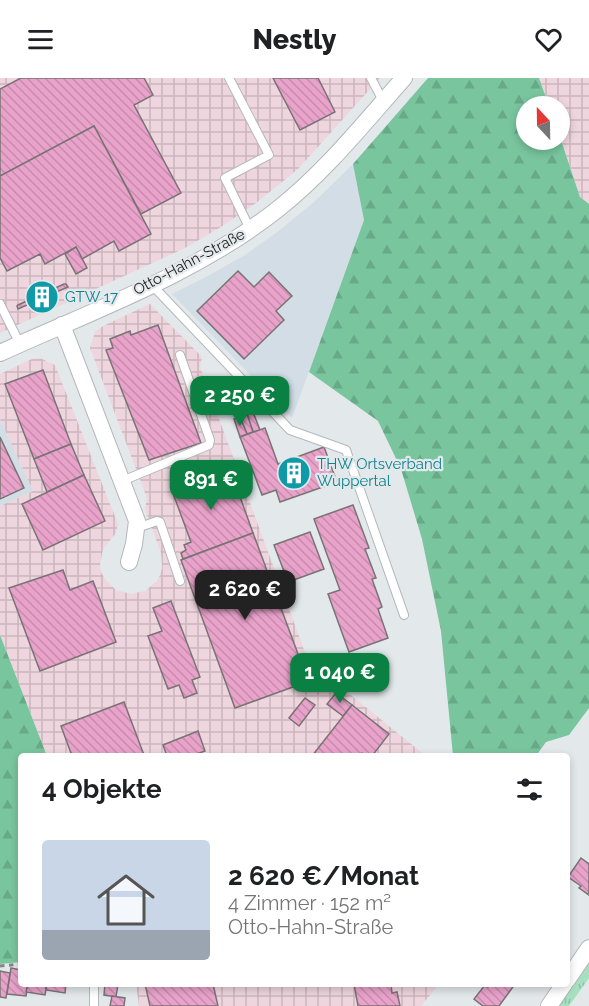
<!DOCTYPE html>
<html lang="de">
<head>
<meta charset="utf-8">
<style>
  :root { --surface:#fff; --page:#f6f6f6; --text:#202124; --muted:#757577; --accent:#0b8043 }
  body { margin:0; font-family:Raleway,sans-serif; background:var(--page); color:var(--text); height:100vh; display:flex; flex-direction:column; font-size:22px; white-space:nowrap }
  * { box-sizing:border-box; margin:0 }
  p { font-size:20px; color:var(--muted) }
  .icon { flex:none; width:33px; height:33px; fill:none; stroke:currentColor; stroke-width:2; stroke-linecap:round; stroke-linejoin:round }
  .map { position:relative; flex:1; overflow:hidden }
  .side { position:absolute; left:18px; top:675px; width:552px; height:234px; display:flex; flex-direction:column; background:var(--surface); border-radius:6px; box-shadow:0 3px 9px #0003 }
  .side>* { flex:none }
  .needle { width:39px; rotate:338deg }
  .fabs { position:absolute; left:516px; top:18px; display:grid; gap:12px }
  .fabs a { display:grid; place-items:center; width:54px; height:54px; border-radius:50%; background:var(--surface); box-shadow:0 3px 9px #0003; font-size:30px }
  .price { position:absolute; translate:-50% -51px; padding:0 14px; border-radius:12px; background:var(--accent); color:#fff; font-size:20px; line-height:39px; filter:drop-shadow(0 2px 3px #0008) }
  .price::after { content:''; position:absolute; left:50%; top:36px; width:18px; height:14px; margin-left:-9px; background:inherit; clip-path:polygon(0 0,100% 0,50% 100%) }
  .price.current { background:#222; color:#fff }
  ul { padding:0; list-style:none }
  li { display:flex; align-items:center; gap:18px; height:150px; padding:0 24px }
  li span { display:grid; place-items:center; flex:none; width:168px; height:120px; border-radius:6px; color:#555 }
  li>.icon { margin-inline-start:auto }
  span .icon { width:72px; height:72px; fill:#fffc; stroke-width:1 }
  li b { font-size:26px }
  h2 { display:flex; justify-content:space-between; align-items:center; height:72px; padding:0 24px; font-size:26px }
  header { display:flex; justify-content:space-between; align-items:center; height:78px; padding:0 24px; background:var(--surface); font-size:27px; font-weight:800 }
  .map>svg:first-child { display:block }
</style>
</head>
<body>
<header><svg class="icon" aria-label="menu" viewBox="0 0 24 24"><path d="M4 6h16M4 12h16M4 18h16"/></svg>Nestly<svg class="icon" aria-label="heart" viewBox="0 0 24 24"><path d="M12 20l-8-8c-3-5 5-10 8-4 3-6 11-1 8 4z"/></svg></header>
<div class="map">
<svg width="589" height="928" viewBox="0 0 589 928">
  <defs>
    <pattern id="industrial-grid" width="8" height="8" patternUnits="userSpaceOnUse" patternTransform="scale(1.5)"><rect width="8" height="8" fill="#efd5dd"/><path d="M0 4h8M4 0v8" fill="none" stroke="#ccb7bd"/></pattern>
    <pattern id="grass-tufts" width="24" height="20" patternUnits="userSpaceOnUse" patternTransform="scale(1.5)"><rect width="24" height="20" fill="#a6e0c1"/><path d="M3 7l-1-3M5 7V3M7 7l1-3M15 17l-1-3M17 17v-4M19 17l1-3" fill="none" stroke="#8ec0a6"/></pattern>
    <pattern id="forest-firs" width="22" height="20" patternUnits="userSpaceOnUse" patternTransform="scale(1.5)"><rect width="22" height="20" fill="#79c59e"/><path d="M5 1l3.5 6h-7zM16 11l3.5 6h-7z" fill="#68a988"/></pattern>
    <pattern id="building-back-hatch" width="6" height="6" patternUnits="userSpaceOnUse" patternTransform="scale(1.5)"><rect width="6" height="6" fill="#e9a3ca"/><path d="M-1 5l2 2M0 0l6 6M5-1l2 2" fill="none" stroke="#c78cad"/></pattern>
  </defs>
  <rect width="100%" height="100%" fill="#e3e8eb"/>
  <g fill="#d2dde6">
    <path d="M353 86 364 142 292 340 172 216 206 199 245 177 276 155 313 125Z"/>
    <path d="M0 341 33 413 0 428Z"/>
  </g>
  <g fill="url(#industrial-grid)">
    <path d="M0 0H380L298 91 256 125 221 149 185 170 0 255Z"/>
    <path d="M539 0H589V126L580 119 560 59V28H549Z"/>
    <path d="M150 226 202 279 200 289 314 599 330 611 336 605 426 678H47L0 557V428L33 413 0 341V296L32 281 40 280 55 287 118 446 116 455 103 471 100 487 101 494 105 501 116 512 131 516 145 513 157 503 160 497 162 490 161 475 145 431 147 420 90 270 95 254 103 248Z"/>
    <path d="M136 906H439L421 928H139Z"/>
  </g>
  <path fill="url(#grass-tufts)" d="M589 882V900L569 928H557Z"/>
  <g fill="url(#forest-firs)">
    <path d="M428 0H539L549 28H526V62H560V59L580 119 589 126V630L569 657 546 664 536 678H453L441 553 422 461 401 391 378 343 309 294 364 142 353 86Z"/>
    <path d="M0 557 47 678H21V884L0 886Z"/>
  </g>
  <g fill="url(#building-back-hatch)" stroke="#787375" stroke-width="1.5">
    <path d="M21 0H144L153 17 134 27 181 115 141 136 94 48 0 98V11Z"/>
    <path d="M273 0H318L335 34 300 52Z"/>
    <path d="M94 48 151 156 119 173 114 163 82 181 76 169 45 186 40 176 7 193 0 180V98Z"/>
    <path d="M76 169 87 190 76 196 65 176Z"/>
    <path d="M238 193 254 209 269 194 292 218 276 233 284 242 244 281 197 233Z"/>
    <path d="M64 206H66L68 209 18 231 17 228 18 227Z"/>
    <path d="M158 247 201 365 149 382 106 272 113 270 110 261 130 253 131 257Z"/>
    <path d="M43 292 71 366 34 381 5 306Z"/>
    <path d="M253 334 260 352 253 354 247 336Z"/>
    <path d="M247 336 253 354 247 356 240 339Z"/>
    <path d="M240 339 247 356 240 359 234 341Z"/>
    <path d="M265 350 278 386 324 369 337 404 280 424 276 412 262 417 240 359Z"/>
    <path d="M0 359 24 410 0 421Z"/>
    <path d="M71 366 84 397 47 414 34 381Z"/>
    <path d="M229 388 253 455 183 481 181 475 186 472 184 467 191 464 171 410Z"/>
    <path d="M84 397 105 443 43 472 22 426Z"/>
    <path d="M353 427 369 470 365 471 376 500 372 501 382 529 378 531 388 560 349 574 328 516 340 512 314 441Z"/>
    <path d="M310 454 324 491 288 504 274 467Z"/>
    <path d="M253 455 301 584 308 582 315 601 235 630 181 482Z"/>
    <path d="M63 492 70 512 93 503 116 564 40 593 9 510Z"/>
    <path d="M171 523 200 599 192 602 197 615 184 620 179 607 168 611 148 558 162 553 153 530Z"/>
    <path d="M336 615 352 627 343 638 327 626Z"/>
    <path d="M305 620 315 627 299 648 289 640Z"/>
    <path d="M124 624 144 677 72 678 61 648Z"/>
    <path d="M352 627 389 656 372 678H366L362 675 360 678H312Z"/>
    <path d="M198 653 205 673 191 678H167L163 667Z"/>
    <path d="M581 780 589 786V817L579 810 581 808 568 799Z"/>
    <path d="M11 890 21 892V906H28L26 918 7 916Z"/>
    <path d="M0 893 10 895 6 920 0 919Z"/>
    <path d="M28 906H47L45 917 26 914Z"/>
    <path d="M47 906H66L65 915 46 912Z"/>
    <path d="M105 906H118L116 919 104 917Z"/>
    <path d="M145 906H213L218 928H150Z"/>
    <path d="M354 906H391L392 915 397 914 400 928H358Z"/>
    <path d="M491 906H515L499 928H483L474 921 485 907 488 909Z"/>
    <path d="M112 918 125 920 124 928H110Z"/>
  </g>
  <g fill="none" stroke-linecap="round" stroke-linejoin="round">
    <g stroke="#b4b8bb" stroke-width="10">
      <g id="service">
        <path d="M229 0 269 77 225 100 250 151"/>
        <path d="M371 0 383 23"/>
        <path d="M152 207 290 352 346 372 404 537"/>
        <path d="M0 226 20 266"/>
        <path d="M122 403 209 367 210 362 180 277"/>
        <path d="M137 450 157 443 160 444 180 503"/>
        <path d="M94 928V906"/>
      </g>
    </g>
    <g stroke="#b4b8bb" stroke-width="18">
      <g id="minor">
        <path d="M62 247 137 443 134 466 129 484"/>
        <path d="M0 275C94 232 196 196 278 131 326 93 364 45 404 0"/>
        <path d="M567 902 589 870"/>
        <path d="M549 928 564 906"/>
      </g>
    </g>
    <path stroke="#838688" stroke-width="3" stroke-dasharray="4.5 4.5" stroke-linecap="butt" d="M0 888 21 886"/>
    <use href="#service" stroke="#fff" stroke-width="8"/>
    <use href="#minor" stroke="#fff" stroke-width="16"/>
  </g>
  <defs>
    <g id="building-disc" transform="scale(1.725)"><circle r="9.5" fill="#0f9aa8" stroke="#e3e8eb"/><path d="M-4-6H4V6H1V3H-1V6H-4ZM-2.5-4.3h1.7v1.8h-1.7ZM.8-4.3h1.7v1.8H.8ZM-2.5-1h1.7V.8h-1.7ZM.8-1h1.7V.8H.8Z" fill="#fff"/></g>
  </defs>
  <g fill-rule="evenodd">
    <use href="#building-disc" x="42" y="219"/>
    <use href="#building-disc" x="294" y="395"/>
  </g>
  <g text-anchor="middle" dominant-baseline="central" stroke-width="4.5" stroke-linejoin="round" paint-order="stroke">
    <g font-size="15" fill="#1e2021" stroke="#e3e8eb">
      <text transform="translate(189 184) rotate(-28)">Otto-Hahn-Straße</text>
    </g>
    <g font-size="15" fill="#0d838f" stroke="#e3e8eb" text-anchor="start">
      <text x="65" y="219">GTW 17</text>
      <text x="317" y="386">THW Ortsverband<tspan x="317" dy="17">Wuppertal</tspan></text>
    </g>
  </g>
</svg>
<div class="fabs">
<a><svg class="needle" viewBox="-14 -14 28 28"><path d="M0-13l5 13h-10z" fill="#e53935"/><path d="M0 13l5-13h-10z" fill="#757577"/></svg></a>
</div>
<b class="price" style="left:240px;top:349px">2 250 €</b>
<b class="price" style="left:211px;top:433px">891 €</b>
<b class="price current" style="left:245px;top:543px">2 620 €</b>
<b class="price" style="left:340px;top:626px">1 040 €</b>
<section class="side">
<h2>4 Objekte<svg class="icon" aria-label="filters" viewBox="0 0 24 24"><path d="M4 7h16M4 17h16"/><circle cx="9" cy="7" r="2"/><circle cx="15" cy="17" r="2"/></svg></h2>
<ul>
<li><span style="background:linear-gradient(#c9d6e8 75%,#9aa5b1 0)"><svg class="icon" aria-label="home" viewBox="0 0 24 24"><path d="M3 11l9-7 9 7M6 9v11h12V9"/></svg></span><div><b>2 620 €/Monat</b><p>4 Zimmer · 152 m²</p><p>Otto-Hahn-Straße</p></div></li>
</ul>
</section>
</div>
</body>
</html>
